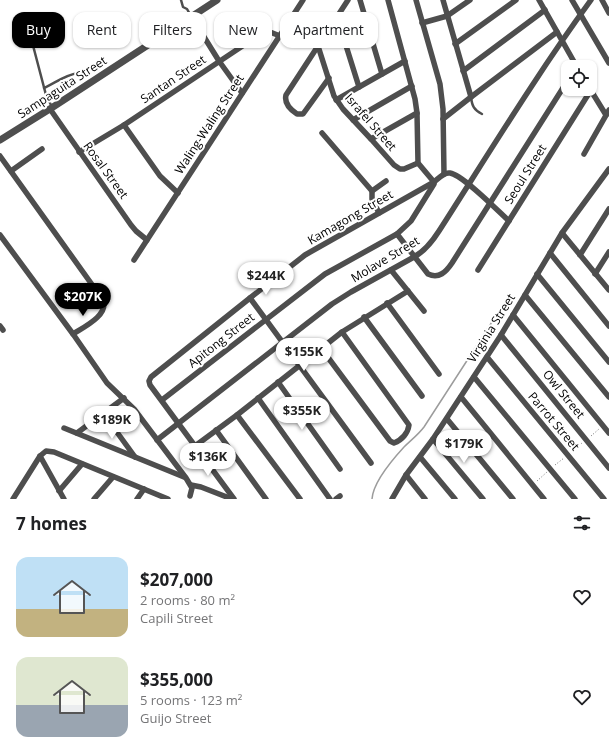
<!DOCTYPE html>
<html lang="en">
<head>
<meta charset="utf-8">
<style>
  :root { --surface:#fff; --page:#f2f2f2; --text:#202124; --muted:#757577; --accent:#000 }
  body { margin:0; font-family:"Open Sans",sans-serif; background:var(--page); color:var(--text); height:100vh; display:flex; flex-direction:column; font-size:15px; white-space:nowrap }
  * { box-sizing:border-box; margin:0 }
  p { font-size:13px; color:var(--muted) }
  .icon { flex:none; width:22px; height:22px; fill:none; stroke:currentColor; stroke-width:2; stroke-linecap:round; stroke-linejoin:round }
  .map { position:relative; height:499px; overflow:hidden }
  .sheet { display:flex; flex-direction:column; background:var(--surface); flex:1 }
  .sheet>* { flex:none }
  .guide { position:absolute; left:12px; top:12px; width:400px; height:36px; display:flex; gap:8px }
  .tools { position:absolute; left:561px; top:60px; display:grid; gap:8px }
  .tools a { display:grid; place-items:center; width:36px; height:36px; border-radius:8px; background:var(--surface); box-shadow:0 1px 3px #0004; font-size:20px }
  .price { position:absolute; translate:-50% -34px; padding:0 9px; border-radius:14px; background:#fff; color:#222; font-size:13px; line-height:26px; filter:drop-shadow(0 1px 2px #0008) }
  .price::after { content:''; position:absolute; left:50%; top:24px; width:12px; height:9px; margin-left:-6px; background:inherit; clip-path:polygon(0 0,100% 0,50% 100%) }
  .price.active { background:var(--accent); color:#fff }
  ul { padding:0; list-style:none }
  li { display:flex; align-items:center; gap:12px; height:100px; padding:0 16px }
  li span { display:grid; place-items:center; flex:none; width:112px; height:80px; border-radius:12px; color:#555 }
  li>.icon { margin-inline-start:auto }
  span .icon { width:48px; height:48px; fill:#fffc; stroke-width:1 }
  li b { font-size:17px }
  h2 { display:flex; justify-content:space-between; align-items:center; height:48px; padding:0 16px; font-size:17px }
  .pill { padding:0 14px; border-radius:12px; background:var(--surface); box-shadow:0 1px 3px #0004; font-size:14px; line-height:36px }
  .pill.active { background:var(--accent); color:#fff }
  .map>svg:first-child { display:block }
</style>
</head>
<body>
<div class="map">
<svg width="609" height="499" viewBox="0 0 609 499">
  <rect width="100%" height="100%" fill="#fff"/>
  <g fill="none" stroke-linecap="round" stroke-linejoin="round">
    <path stroke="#9c9c9c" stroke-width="1.5" d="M372 499C373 483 393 459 404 447 411 440 418 435 424 427L492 322"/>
    <g stroke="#707070" stroke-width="1" stroke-dasharray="1 2" stroke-linecap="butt">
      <path d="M591 436 599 429"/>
      <path d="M572 451 582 443"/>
      <path d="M555 465 564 458"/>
      <path d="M537 481 547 472"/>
    </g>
    <g stroke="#4e4e4e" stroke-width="2.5">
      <path d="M181 0 183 7 187 9 191 16"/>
      <path d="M30 34 46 95 52 107"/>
      <path d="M44 88C55 83 65 75 78 73"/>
      <path d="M471 97C472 106 474 110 482 114"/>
    </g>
    <g stroke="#4e4e4e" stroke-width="5.5">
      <path d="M360 0 382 74"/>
      <path d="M388 0 415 99 417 113 418 163 434 182"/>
      <path d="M416 0 440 84 443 109 444 174"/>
      <path d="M443 0 471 97"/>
      <path d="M539 0 577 67"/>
      <path d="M572 0 609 63"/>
      <path d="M602 0 609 13"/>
      <path d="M191 16 219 61 242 93"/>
      <path d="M337 17 359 87"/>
      <path d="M422 23 447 16 470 0"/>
      <path d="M455 44 516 0"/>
      <path d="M318 46 334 96 343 109 371 139 394 165 400 169H404L418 163"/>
      <path d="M463 71 545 10"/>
      <path d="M329 78 303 114H297C291 110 284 103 286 95L348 0"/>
      <path d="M590 89 606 115"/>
      <path d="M336 100 405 61"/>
      <path d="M50 109 131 225 136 231 147 240"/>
      <path d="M443 119 471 97 557 32"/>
      <path d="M353 120 412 86"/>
      <path d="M124 125 160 176 178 193"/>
      <path d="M322 133 372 191V199L379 213"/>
      <path d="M371 139 417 113"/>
      <path d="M79 152 124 125 262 33 270 32 280 36"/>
      <path d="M584 154 609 110"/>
      <path d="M0 156 103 300C109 315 84 327 73 334"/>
      <path d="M11 171 42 149"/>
      <path d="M372 191 386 181"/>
      <path d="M562 233 609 290"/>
      <path d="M397 234 428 274C439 279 446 272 452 263L568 80"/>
      <path d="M0 235 73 334 107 383 134 409 186 478 192 488 190 496"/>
      <path d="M550 253 609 326"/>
      <path d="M580 255 609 209"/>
      <path d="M134 260 303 0"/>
      <path d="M391 270 424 311"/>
      <path d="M478 270 591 90"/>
      <path d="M537 274 609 362"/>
      <path d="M595 274 609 252"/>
      <path d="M525 295 609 397"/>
      <path d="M250 298 371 463"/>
      <path d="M387 303 439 374"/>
      <path d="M513 315 609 433"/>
      <path d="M364 317 422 396"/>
      <path d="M0 326 3 330"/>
      <path d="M501 335 609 468"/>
      <path d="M321 348 390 441 394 443C402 440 408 433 409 425L342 332"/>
      <path d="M487 357 604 499"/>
      <path d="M474 377 575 499"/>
      <path d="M278 382 340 469"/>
      <path d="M461 397 544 499"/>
      <path d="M258 398 330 499"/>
      <path d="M162 400 325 274 397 234 411 221 434 184"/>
      <path d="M103 413 135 457"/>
      <path d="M237 415 300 499"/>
      <path d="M447 419 513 499"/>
      <path d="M64 428 184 477"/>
      <path d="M216 430 266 499"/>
      <path d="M77 433 124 398"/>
      <path d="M433 439 483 499"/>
      <path d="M157 440 332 304 351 292 414 257C425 251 432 242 439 231 489 153 537 74 591 0"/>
      <path d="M195 446 237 415 342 332 408 291"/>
      <path d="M40 456 64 499"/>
      <path d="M420 457 455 499"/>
      <path d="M406 475 425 499"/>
      <path d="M191 485 201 487 232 499"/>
      <path d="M59 491 82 464"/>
      <path d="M13 499 40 456 46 451 54 452 168 499"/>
      <path d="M94 499 113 477"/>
      <path d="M137 499 144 489"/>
      <path d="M234 499 150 385 149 381 151 377 250 298 305 255 434 182C439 178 444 172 450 173 463 175 498 211 509 221"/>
      <path d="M336 499 340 496"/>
      <path d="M392 499 406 475 433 439 501 335 562 233 609 169"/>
    </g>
    <path stroke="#4e4e4e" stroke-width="7" d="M0 140 53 107 217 0"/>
  </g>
  <g text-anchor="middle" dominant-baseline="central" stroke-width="4" stroke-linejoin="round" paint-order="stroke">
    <g font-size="12" fill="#000" stroke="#fff">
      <text transform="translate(173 79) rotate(-34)">Santan Street</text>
      <text transform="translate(62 87) rotate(-33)">Sampaguita Street</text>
      <text transform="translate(371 122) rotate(49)">Israfel Street</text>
      <text transform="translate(209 124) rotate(-57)">Waling-Waling Street</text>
      <text transform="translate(106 170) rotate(54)">Rosal Street</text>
      <text transform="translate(525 174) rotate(-58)">Seoul Street</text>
      <text transform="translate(350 217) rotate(-30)">Kamagong Street</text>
      <text transform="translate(385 259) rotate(-31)">Molave Street</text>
      <text transform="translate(491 328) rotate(-58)">Virginia Street</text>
      <text transform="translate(221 340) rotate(-38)">Apitong Street</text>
      <text transform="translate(564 394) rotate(51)">Owl Street</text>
      <text transform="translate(554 421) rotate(50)">Parrot Street</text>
    </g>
  </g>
</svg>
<div class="tools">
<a><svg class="icon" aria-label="locate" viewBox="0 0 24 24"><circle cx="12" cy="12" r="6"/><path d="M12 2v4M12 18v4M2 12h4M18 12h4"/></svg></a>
</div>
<b class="price" style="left:266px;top:296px">$244K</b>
<b class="price active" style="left:83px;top:317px">$207K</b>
<b class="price" style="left:304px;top:372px">$155K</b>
<b class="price" style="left:302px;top:431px">$355K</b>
<b class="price" style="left:112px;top:440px">$189K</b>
<b class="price" style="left:464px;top:464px">$179K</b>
<b class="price" style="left:208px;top:477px">$136K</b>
<div class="guide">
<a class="pill active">Buy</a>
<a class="pill">Rent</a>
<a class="pill">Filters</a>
<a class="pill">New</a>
<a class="pill">Apartment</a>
</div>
</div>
<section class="sheet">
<h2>7 homes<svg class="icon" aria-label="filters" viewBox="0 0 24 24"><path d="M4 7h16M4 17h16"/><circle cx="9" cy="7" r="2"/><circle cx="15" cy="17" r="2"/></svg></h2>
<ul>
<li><span style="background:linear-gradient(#bfe0f5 65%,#c2b280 0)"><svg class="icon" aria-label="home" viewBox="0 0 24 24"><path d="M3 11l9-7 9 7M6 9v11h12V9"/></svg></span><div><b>$207,000</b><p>2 rooms · 80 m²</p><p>Capili Street</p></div><svg class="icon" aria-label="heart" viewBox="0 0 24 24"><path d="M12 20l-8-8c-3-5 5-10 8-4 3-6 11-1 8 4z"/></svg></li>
<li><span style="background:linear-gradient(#dfe7d0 60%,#9aa5b1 0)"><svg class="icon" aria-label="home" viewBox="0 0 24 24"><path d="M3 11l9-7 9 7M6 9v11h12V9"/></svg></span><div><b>$355,000</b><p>5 rooms · 123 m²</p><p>Guijo Street</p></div><svg class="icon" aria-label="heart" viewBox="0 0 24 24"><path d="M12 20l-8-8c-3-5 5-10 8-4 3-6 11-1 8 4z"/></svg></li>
</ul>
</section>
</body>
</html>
